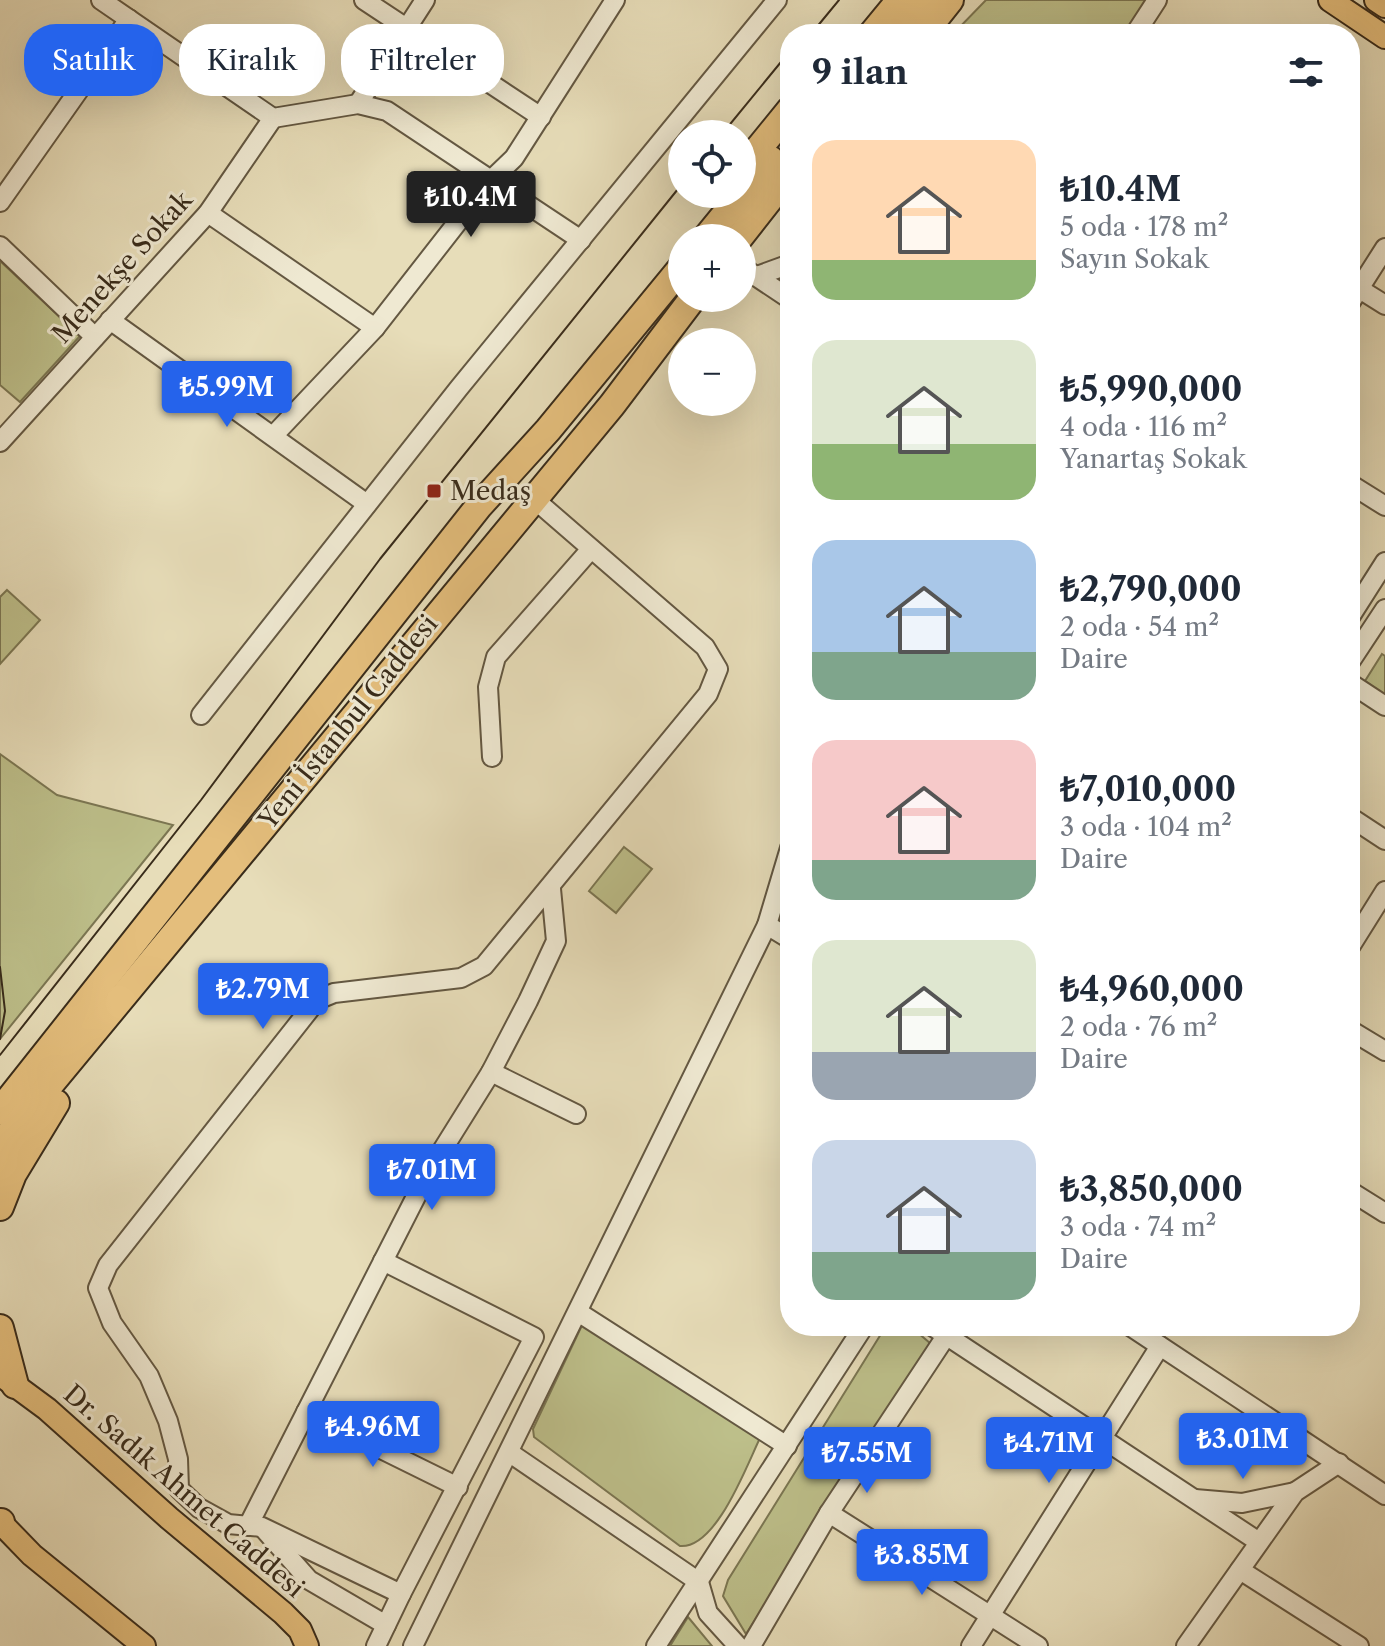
<!DOCTYPE html>
<html lang="tr">
<head>
<meta charset="utf-8">
<style>
  :root { --surface:#fff; --page:#f6f6f7; --text:#1f2937; --muted:#747a83; --accent:#2563eb }
  body { margin:0; font-family:"Libre Caslon Text",serif; background:var(--page); color:var(--text); height:100vh; display:flex; flex-direction:column; font-size:30px; white-space:nowrap }
  * { box-sizing:border-box; margin:0 }
  p { font-size:26px; color:var(--muted) }
  .icon { flex:none; width:44px; height:44px; fill:none; stroke:currentColor; stroke-width:2; stroke-linecap:round; stroke-linejoin:round }
  .map { position:relative; flex:1; overflow:hidden }
  .side { position:absolute; left:780px; top:24px; width:580px; height:1312px; display:flex; flex-direction:column; background:var(--surface); border-radius:32px; box-shadow:0 8px 32px #0002 }
  .side>* { flex:none }
  .banner { position:absolute; left:24px; top:24px; width:636px; height:72px; display:flex; gap:16px }
  .tools { position:absolute; left:668px; top:120px; display:grid; gap:16px }
  .tools a { display:grid; place-items:center; width:88px; height:88px; border-radius:50%; background:var(--surface); box-shadow:0 8px 32px #0002; font-size:40px }
  .price { position:absolute; translate:-50% -68px; padding:0 18px; border-radius:8px; background:var(--accent); color:#fff; font-size:26px; line-height:52px; filter:drop-shadow(0 2px 4px #0008) }
  .price::after { content:''; position:absolute; left:50%; top:48px; width:24px; height:18px; margin-left:-12px; background:inherit; clip-path:polygon(0 0,100% 0,50% 100%) }
  .price.on { background:#222; color:#fff }
  ul { padding:0; list-style:none }
  li { display:flex; align-items:center; gap:24px; height:200px; padding:0 32px }
  li span { display:grid; place-items:center; flex:none; width:224px; height:160px; border-radius:24px; color:#555 }
  li>.icon { margin-inline-start:auto }
  span .icon { width:96px; height:96px; fill:#fffc; stroke-width:1 }
  li b { font-size:34px }
  h2 { display:flex; justify-content:space-between; align-items:center; height:96px; padding:0 32px; font-size:34px }
  .pill { padding:0 28px; border-radius:32px; background:var(--surface); box-shadow:0 8px 32px #0002; font-size:28px; line-height:72px }
  .pill.on { background:var(--accent); color:#fff }
  .map>svg:first-child { display:block }
</style>
</head>
<body>
<div class="map">
<svg width="1385" height="1646" viewBox="0 0 1385 1646">
  <rect width="100%" height="100%" fill="#e7ddb9"/>
  <filter id="stains"><feTurbulence type="fractalNoise" baseFrequency=".0025" numOctaves="4"/><feColorMatrix values="0 0 0 0 .2 0 0 0 0 .09 0 0 0 0 .02 0 0 0 .5 -.17"/></filter>
  <radialGradient id="worn" r=".72"><stop offset=".6" stop-color="#630" stop-opacity="0"/><stop offset="1" stop-color="#630" stop-opacity=".3"/></radialGradient>
  <g fill="#bdbf8a" stroke="#7b7652" stroke-width="2">
    <path d="M986 0H1151L1128 34H953Z"/>
    <path d="M0 261 80 336 20 402 0 385Z"/>
    <path d="M7 590 40 620 0 664V597Z"/>
    <path d="M1382 654 1385 656V695L1365 681Z"/>
    <path d="M0 754 57 795 173 825 0 1039Z"/>
    <path d="M624 847 652 869 616 913 589 891Z"/>
    <path d="M584 1321 760 1438C746 1467 716 1549 680 1546L534 1437 533 1429Z"/>
    <path d="M886 1326H910L931 1344 746 1634 723 1596 728 1580Z"/>
    <path d="M688 1617 712 1646H670Z"/>
  </g>
  <g fill="none" stroke-linecap="round" stroke-linejoin="round">
    <g stroke="#645842" stroke-width="22">
      <g id="minor">
        <path d="M101 0 273 118 358 104 387 111 581 240"/>
        <path d="M364 0 541 117"/>
        <path d="M1135 34 1157 0"/>
        <path d="M358 104 425 0"/>
        <path d="M0 202 129 19"/>
        <path d="M208 213 375 328"/>
        <path d="M0 246 95 337"/>
        <path d="M742 267 790 299"/>
        <path d="M757 276 790 264"/>
        <path d="M1350 283 1385 305"/>
        <path d="M1350 303 1385 248"/>
        <path d="M110 320 367 504"/>
        <path d="M273 436 375 328 489 182 514 158 615 0"/>
        <path d="M0 442 208 213 273 118"/>
        <path d="M1350 484 1385 506"/>
        <path d="M1350 617 1385 562"/>
        <path d="M1350 662 1385 609"/>
        <path d="M1350 683 1385 706"/>
        <path d="M201 715 459 388 777 0"/>
        <path d="M492 757 488 687 496 657 591 549"/>
        <path d="M1350 817 1385 840"/>
        <path d="M767 925 790 939"/>
        <path d="M1350 947 1385 891"/>
        <path d="M1350 1030 1385 1051"/>
        <path d="M491 1072 576 1114"/>
        <path d="M1350 1191 1385 1213"/>
        <path d="M383 1261 534 1337 401 1594"/>
        <path d="M578 1312 787 1446"/>
        <path d="M932 1326 1259 1542"/>
        <path d="M1130 1326 1385 1495"/>
        <path d="M306 1412 458 1487"/>
        <path d="M510 1453 699 1582 708 1613 738 1646"/>
        <path d="M1195 1499 1242 1503 1295 1492"/>
        <path d="M829 1513 1038 1646"/>
        <path d="M248 1526 428 1173 491 1072 528 1001 556 941 551 889"/>
        <path d="M264 1529 309 1580 386 1625"/>
        <path d="M1240 1570 1359 1646"/>
        <path d="M376 1646 401 1594 262 1527 228 1524 199 1508 179 1489 178 1459 168 1421 149 1376 112 1323 98 1288 108 1265 317 1000 334 993 461 978 484 966 708 694 718 669 705 647 533 498"/>
        <path d="M413 1646 767 925 790 848"/>
        <path d="M656 1646 864 1326"/>
        <path d="M751 1646 829 1513 952 1327"/>
        <path d="M971 1646 1160 1346"/>
        <path d="M1186 1646 1295 1492 1339 1463"/>
      </g>
    </g>
    <g stroke="#392c1b" stroke-width="26">
      <g id="major">
        <path d="M1330 0 1385 37"/>
        <path d="M1376 0 1385 6"/>
        <path d="M1 1375 47 1409 169 1518 283 1613 300 1630 307 1646"/>
        <path d="M0 1522 32 1555 144 1646"/>
      </g>
    </g>
    <g stroke="#392c1b" stroke-width="30">
      <g id="highway">
        <path d="M872 34 900 0"/>
        <path d="M898 34 926 0"/>
        <path d="M923 34 950 0"/>
        <path d="M742 169 790 110"/>
        <path d="M742 193 770 159"/>
        <path d="M706 238 742 194"/>
        <path d="M739 238 790 173"/>
        <path d="M0 1111 479 506 548 430 682 267"/>
        <path d="M0 1145 612 405 693 298"/>
        <path d="M0 1174 30 1136"/>
        <path d="M0 1207 13 1174 56 1103"/>
        <path d="M0 1328 15 1385"/>
        <path d="M0 1522H1"/>
      </g>
    </g>
    <use href="#minor" stroke="#efe9d2" stroke-width="18"/>
    <use href="#major" stroke="#e4be7c" stroke-width="22"/>
    <use href="#highway" stroke="#e4be7c" stroke-width="26"/>
    <g stroke="#392c1b" stroke-width="2">
      <path d="M811 34 839 0"/>
      <path d="M722 134 790 51"/>
      <path d="M0 967 5 1011 0 1039"/>
      <path d="M0 1055 201 800 380 559 682 184"/>
    </g>
  </g>
  <rect fill="#8f2418" stroke="#efe9d2" stroke-width="3" x="426" y="483" width="16" height="16" rx="4"/>
  <g text-anchor="middle" dominant-baseline="central" stroke-width="6" stroke-linejoin="round" paint-order="stroke">
    <g font-size="26" fill="#392c1b" stroke="#efe9d2">
      <text transform="translate(122 267) rotate(-48)">Menekşe Sokak</text>
      <text transform="translate(348 722) rotate(-51)">Yeni İstanbul Caddesi</text>
      <text transform="translate(184 1491) rotate(41)">Dr. Sadık Ahmet Caddesi</text>
    </g>
    <g font-size="26" fill="#392c1b" stroke="#efe9d2" text-anchor="start">
      <text x="450" y="491">Medaş</text>
    </g>
  </g>
  <rect width="100%" height="100%" filter="url(#stains)"/>
  <rect width="100%" height="100%" fill="url(#worn)"/>
</svg>
<div class="tools">
<a><svg class="icon" aria-label="locate" viewBox="0 0 24 24"><circle cx="12" cy="12" r="6"/><path d="M12 2v4M12 18v4M2 12h4M18 12h4"/></svg></a>
<a>+</a>
<a>−</a>
</div>
<b class="price on" style="left:471px;top:239px">₺10.4M</b>
<b class="price" style="left:227px;top:429px">₺5.99M</b>
<b class="price" style="left:263px;top:1031px">₺2.79M</b>
<b class="price" style="left:432px;top:1212px">₺7.01M</b>
<b class="price" style="left:373px;top:1469px">₺4.96M</b>
<b class="price" style="left:1243px;top:1481px">₺3.01M</b>
<b class="price" style="left:1049px;top:1485px">₺4.71M</b>
<b class="price" style="left:867px;top:1495px">₺7.55M</b>
<b class="price" style="left:922px;top:1597px">₺3.85M</b>
<div class="banner">
<a class="pill on">Satılık</a>
<a class="pill">Kiralık</a>
<a class="pill">Filtreler</a>
</div>
<section class="side">
<h2>9 ilan<svg class="icon" aria-label="filters" viewBox="0 0 24 24"><path d="M4 7h16M4 17h16"/><circle cx="9" cy="7" r="2"/><circle cx="15" cy="17" r="2"/></svg></h2>
<ul>
<li><span style="background:linear-gradient(#ffd9b3 75%,#8fb573 0)"><svg class="icon" aria-label="home" viewBox="0 0 24 24"><path d="M3 11l9-7 9 7M6 9v11h12V9"/></svg></span><div><b>₺10.4M</b><p>5 oda · 178 m²</p><p>Sayın Sokak</p></div></li>
<li><span style="background:linear-gradient(#dfe7d0 65%,#8fb573 0)"><svg class="icon" aria-label="home" viewBox="0 0 24 24"><path d="M3 11l9-7 9 7M6 9v11h12V9"/></svg></span><div><b>₺5,990,000</b><p>4 oda · 116 m²</p><p>Yanartaş Sokak</p></div></li>
<li><span style="background:linear-gradient(#a9c7e8 70%,#7fa58c 0)"><svg class="icon" aria-label="home" viewBox="0 0 24 24"><path d="M3 11l9-7 9 7M6 9v11h12V9"/></svg></span><div><b>₺2,790,000</b><p>2 oda · 54 m²</p><p>Daire</p></div></li>
<li><span style="background:linear-gradient(#f6c9c9 75%,#7fa58c 0)"><svg class="icon" aria-label="home" viewBox="0 0 24 24"><path d="M3 11l9-7 9 7M6 9v11h12V9"/></svg></span><div><b>₺7,010,000</b><p>3 oda · 104 m²</p><p>Daire</p></div></li>
<li><span style="background:linear-gradient(#dfe7d0 70%,#9aa5b1 0)"><svg class="icon" aria-label="home" viewBox="0 0 24 24"><path d="M3 11l9-7 9 7M6 9v11h12V9"/></svg></span><div><b>₺4,960,000</b><p>2 oda · 76 m²</p><p>Daire</p></div></li>
<li><span style="background:linear-gradient(#c9d6e8 70%,#7fa58c 0)"><svg class="icon" aria-label="home" viewBox="0 0 24 24"><path d="M3 11l9-7 9 7M6 9v11h12V9"/></svg></span><div><b>₺3,850,000</b><p>3 oda · 74 m²</p><p>Daire</p></div></li>
</ul>
</section>
</div>
</body>
</html>
